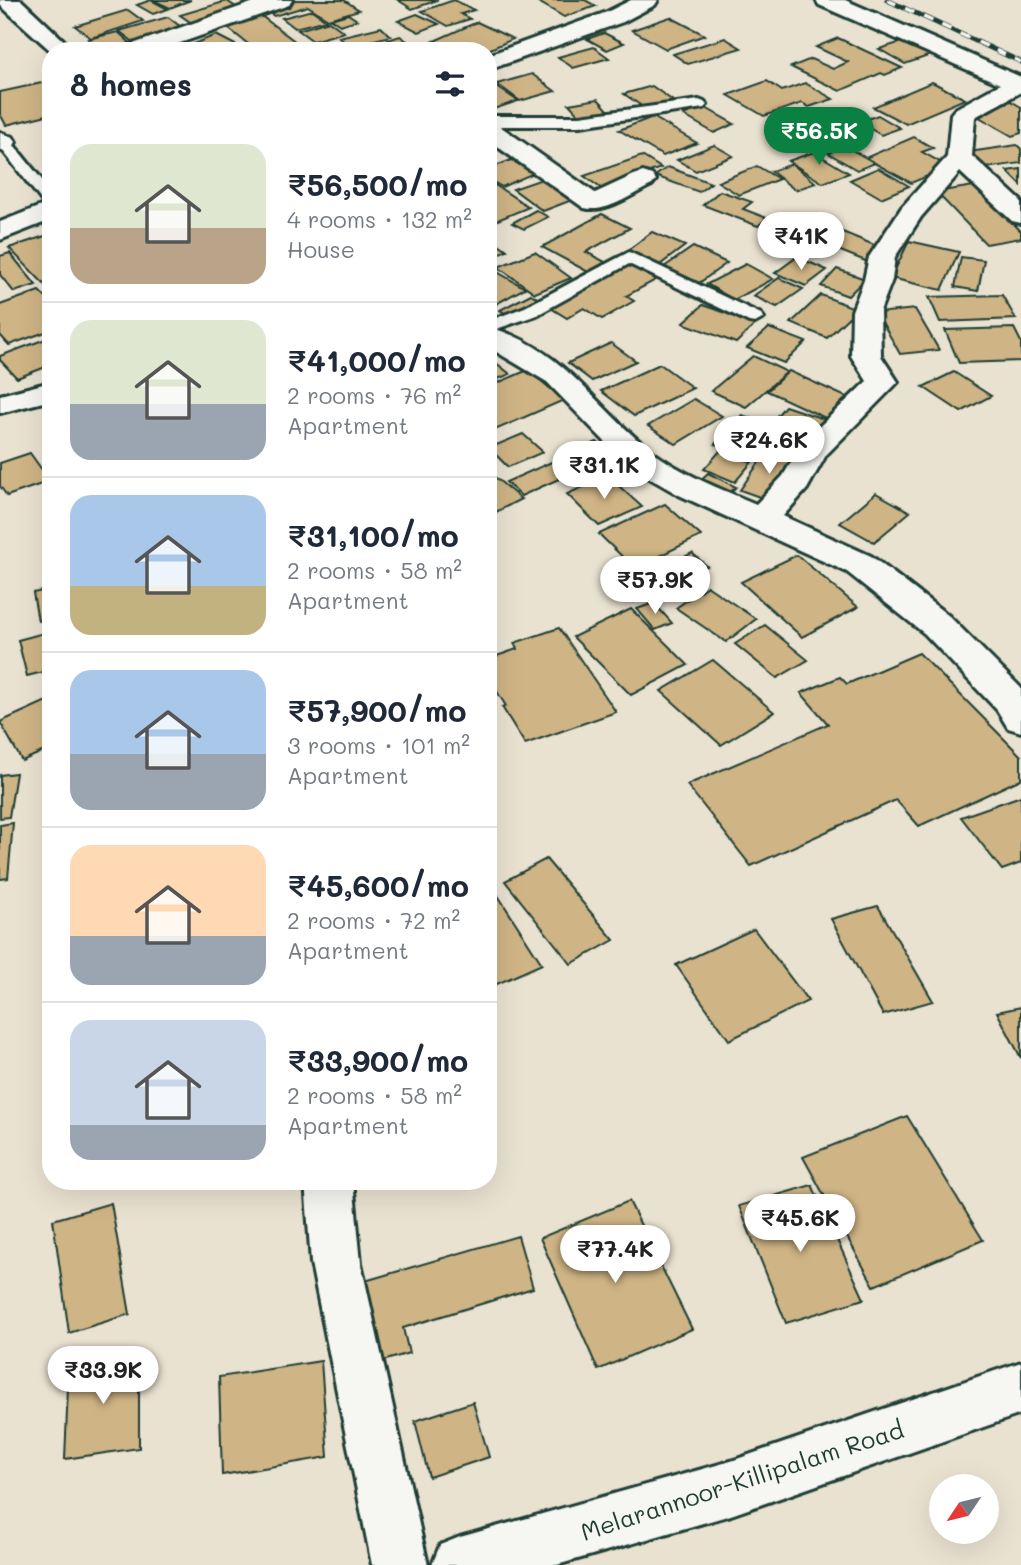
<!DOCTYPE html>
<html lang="en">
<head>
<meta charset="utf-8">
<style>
  :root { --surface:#fff; --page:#f2f2f3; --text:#1f2937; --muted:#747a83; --line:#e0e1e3; --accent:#0b8043 }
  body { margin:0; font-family:Mali,sans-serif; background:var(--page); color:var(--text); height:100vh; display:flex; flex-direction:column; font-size:26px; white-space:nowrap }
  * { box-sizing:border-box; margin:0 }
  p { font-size:23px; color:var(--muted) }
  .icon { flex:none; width:38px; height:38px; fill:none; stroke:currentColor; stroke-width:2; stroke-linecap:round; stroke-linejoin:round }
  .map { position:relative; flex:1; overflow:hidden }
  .drawer { position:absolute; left:42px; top:42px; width:455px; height:1148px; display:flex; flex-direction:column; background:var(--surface); border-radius:28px; box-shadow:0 7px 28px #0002 }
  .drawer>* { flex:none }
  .needle { width:46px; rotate:235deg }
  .tools { position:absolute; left:929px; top:1474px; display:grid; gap:14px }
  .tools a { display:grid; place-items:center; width:70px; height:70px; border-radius:50%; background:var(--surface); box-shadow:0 7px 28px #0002; font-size:35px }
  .price { position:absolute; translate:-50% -60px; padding:0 16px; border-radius:24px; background:#fff; color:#222; font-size:23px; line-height:46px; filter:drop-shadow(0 2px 4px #0008) }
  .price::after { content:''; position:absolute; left:50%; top:42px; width:21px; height:16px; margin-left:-10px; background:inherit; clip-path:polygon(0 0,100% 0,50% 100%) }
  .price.selected { background:var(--accent); color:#fff }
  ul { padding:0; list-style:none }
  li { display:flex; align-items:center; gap:21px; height:175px; padding:0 28px }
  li+li { border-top:2px solid var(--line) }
  li span { display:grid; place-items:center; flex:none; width:196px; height:140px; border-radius:21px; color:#555 }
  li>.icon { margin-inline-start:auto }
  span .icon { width:84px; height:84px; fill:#fffc; stroke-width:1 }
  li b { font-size:30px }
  h2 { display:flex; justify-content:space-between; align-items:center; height:84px; padding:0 28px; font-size:30px }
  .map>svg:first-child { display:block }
</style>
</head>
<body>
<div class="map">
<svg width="1021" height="1565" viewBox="0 0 1021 1565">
  <rect width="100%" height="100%" fill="#eae2d1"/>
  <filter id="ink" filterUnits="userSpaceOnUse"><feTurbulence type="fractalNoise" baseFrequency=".0143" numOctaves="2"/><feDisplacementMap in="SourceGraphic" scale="14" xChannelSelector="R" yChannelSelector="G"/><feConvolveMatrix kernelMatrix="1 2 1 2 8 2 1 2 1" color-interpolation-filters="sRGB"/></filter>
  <g filter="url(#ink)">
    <g fill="#cfb485" stroke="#1f3d34" stroke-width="2">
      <path d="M151 0 168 9 153 14 137 5Z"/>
      <path d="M153 0H191L170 8Z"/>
      <path d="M288 0H344L359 10 328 19 308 6 274 16 262 8Z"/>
      <path d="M398 0H438L412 9Z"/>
      <path d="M454 0 474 10 461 14 470 19 448 26 422 11Z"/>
      <path d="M535 0H585L596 6 564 17Z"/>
      <path d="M227 1 243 12 196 26 180 15Z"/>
      <path d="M128 10 143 21 91 38 75 26Z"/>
      <path d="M312 10 326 20 295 28 282 18Z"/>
      <path d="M256 12 296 42 257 51 220 22Z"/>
      <path d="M348 14 357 20 340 25 331 19Z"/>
      <path d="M417 14 439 24 419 32 398 21Z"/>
      <path d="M168 17 185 30 136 44 119 31Z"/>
      <path d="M670 17 705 35 666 49 632 30Z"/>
      <path d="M329 21 344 32 313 41 298 30Z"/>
      <path d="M477 22 513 39 486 51H455L434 41Z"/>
      <path d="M381 27 391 36 349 46 339 37Z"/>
      <path d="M118 32 135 47 122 51H100L88 39Z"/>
      <path d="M604 33 624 43 607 50 587 39Z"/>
      <path d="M216 35 247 51H194L186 47Z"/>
      <path d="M400 36 414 46 399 51H355Z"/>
      <path d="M725 38 741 48 688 64 673 54Z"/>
      <path d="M838 38 902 68 885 75 881 73 840 91 791 67 811 59 833 69 848 62 816 47Z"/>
      <path d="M319 40 334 51H285Z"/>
      <path d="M908 40 934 54 905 64 879 49Z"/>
      <path d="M594 47 609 58 573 68 558 57Z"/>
      <path d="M532 74 555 91 520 101 497 84Z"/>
      <path d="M51 81V114L6 125 0 114V92Z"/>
      <path d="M767 81 782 91 805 83 833 99 809 107 802 103 764 116 728 95Z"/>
      <path d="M932 82 965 99 906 124 873 107Z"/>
      <path d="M494 85 518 101 491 110 488 109V86Z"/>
      <path d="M652 86 673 101 646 109 624 94Z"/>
      <path d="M598 99 609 111 580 116 569 104Z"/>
      <path d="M1011 101 1021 107V133L1012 136 974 114Z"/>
      <path d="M704 107 734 124 714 133 683 115Z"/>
      <path d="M878 115 900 128 881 135 859 122Z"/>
      <path d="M653 117 697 143 663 156 619 130Z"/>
      <path d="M914 137 933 148 922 152 949 167 911 183 865 158Z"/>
      <path d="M714 145 733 156 696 171 677 160Z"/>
      <path d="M1017 145 1021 149V163L986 168 969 152Z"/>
      <path d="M845 146 875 163 857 170 828 153Z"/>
      <path d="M814 152 849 173 823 183 788 161Z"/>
      <path d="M642 156 661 168 602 189 584 176Z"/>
      <path d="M511 160 534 173 502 187 488 179V169Z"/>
      <path d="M792 164 816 183 795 190 771 171Z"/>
      <path d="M757 166 779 179 739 195 718 182Z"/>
      <path d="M668 167 711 183 699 192 655 176Z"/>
      <path d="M878 168 909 186 881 198 850 180Z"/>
      <path d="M1021 169V185L1007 171Z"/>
      <path d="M542 179 572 200 543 211 513 189Z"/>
      <path d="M495 185 529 207 488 224V187Z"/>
      <path d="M974 186 1021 231V238L986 244 936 192Z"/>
      <path d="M720 191 752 202 743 209 767 218 758 226 703 205Z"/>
      <path d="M536 210 548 217 524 229 512 223Z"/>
      <path d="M602 214 630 228 586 252 609 264 592 274 542 247Z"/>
      <path d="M806 228 811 243 788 244 783 229Z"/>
      <path d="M840 231 884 249 868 262 823 244Z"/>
      <path d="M652 232 685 246 657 267 624 253Z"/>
      <path d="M51 234V285L47 287 9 248Z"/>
      <path d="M488 236 507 250 488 258Z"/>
      <path d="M909 241 959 252 942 290 891 278Z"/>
      <path d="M693 247 727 263 699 283 664 267Z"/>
      <path d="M535 252 571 278 535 293 498 267Z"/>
      <path d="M10 253 36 285 14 292 0 275V256Z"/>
      <path d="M797 257 827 270 806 286 775 273Z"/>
      <path d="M961 257 984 260 978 291 955 287Z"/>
      <path d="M633 259 663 276 626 296 634 301 602 319 584 308 567 318 546 305Z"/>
      <path d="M746 264 773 279 734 300 707 284Z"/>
      <path d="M492 269 525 288 494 305 488 302V272Z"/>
      <path d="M837 269 865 279 848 296 821 286Z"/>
      <path d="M779 278 803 289 777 307 753 296Z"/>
      <path d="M39 291 51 303V330L9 345 0 335V305Z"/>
      <path d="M531 294 542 301 511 317 500 310Z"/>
      <path d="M821 295 857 309 827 338 791 323Z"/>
      <path d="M1002 295 1016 319 940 322 929 297Z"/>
      <path d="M703 305 756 324 736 343 683 323Z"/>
      <path d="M915 309 939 350 900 354 877 313Z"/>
      <path d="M769 328 806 342 784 363 747 348Z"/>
      <path d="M1014 328 1021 342V361L959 363 945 330Z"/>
      <path d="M51 337V365L17 378 0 360V356Z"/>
      <path d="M611 343 636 361 592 381 568 363Z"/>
      <path d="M753 356 787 372 746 407 711 391Z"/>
      <path d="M495 362 510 374 488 383V365Z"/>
      <path d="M660 364 693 388 634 416 601 391Z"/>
      <path d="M528 370 564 400 488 433V387Z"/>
      <path d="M789 371 855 401 832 421 767 391Z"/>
      <path d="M954 372 991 396 961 412 923 387Z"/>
      <path d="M694 399 722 416 676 444 648 426Z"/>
      <path d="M785 406 827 420 800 458 779 451 793 431 771 423Z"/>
      <path d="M742 415 781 429 755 459 715 444Z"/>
      <path d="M523 434 543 452 508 467 489 448Z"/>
      <path d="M597 442 620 462 589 475 581 469 521 496 506 482Z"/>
      <path d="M721 450 752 462 735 482 704 469Z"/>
      <path d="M767 451 798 461 771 501 740 490Z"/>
      <path d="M30 453 50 481 7 496 0 486V463Z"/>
      <path d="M708 473 736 487 725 497 697 483Z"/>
      <path d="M608 476 642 507 599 526 567 494Z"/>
      <path d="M496 478 521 499 488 516V482Z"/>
      <path d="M876 493 910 512 874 542 840 523Z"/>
      <path d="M665 504 701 536 634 568 599 534Z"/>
      <path d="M692 553 707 566 653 595 637 582Z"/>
      <path d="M797 555 858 607 802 637 741 582Z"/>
      <path d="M707 586 756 619 726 642 676 608Z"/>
      <path d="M51 589V619L38 621 33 593Z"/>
      <path d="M654 603 672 623 655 630 637 609Z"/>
      <path d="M631 609 688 665 631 695 573 637Z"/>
      <path d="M765 625 808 660 777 678 735 644Z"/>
      <path d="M559 628 616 712 525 744 502 707 506 706 488 677V659L517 649 514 643Z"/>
      <path d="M51 631V670L27 676 18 640Z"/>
      <path d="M919 653 1021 756V779L919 826 896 800 751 866 687 785 828 724 801 693 840 677 847 684Z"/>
      <path d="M713 660 774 712 721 745 661 691Z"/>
      <path d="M51 699V748L22 761 0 722Z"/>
      <path d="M16 773 9 817 0 818V775Z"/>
      <path d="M1021 796V863L1002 870 961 817Z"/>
      <path d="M13 823 8 878 0 879V825Z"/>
      <path d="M546 859 614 940 571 964 505 881Z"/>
      <path d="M488 880 542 964 488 988Z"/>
      <path d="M878 906 933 1001 883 1015 831 919Z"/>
      <path d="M754 929 808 1001 729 1040 676 965Z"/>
      <path d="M1021 1007V1058L997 1012Z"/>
      <path d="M907 1116 983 1240 874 1286 803 1157Z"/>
      <path d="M812 1185 864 1299 786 1323 739 1206Z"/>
      <path d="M629 1201 692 1329 598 1370 540 1238Z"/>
      <path d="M111 1203 130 1314 69 1333 53 1220Z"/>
      <path d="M518 1236 533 1288 403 1328 409 1353 367 1366 348 1286Z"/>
      <path d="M139 1353V1448L65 1459 69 1363Z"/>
      <path d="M321 1361 328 1457 222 1475 219 1377Z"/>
      <path d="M473 1402 489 1457 429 1477 415 1421Z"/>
    </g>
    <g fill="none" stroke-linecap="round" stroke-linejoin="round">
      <g stroke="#1f3d34" stroke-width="6">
        <g id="service">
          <path d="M699 100 704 102 707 105 704 108 580 126H488V116H580Z"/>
          <path d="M0 132 5 134 51 191V207L45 205 0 147Z"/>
          <path d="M629 252 761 314 764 318 755 323 749 322 629 264 537 315 488 332V321L525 307Z"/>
        </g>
      </g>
      <g stroke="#1f3d34" stroke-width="6">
        <g id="minor">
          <path d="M0 0H21L75 51H51L0 5Z"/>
          <path d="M260 0H292L289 5 157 51H124L127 46Z"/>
          <path d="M816 0H845L1021 77V92L975 117 972 156 1021 201V223L1012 221 960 172 921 217 895 257 892 280 880 311 881 356 898 382 826 455 807 489 783 516 871 556 949 616 1021 688V732L1008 728 997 710 925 634 847 572 679 495 639 472 616 453 547 382 488 347V327C562 346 595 407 650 450 682 474 720 489 756 504L783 476 802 443 867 381 851 356 852 311 864 280 869 257 902 207 947 157 951 114 955 109 1000 84 819 5Z"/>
          <path d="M488 122 497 124 595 193 634 175 643 172 652 175 656 180 652 185C632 194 606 214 584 208L488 140Z"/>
          <path d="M4 135 13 137 16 142 13 147 0 151V136Z"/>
          <path d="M51 382V400L0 413V395Z"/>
          <path d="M305 1181H353L361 1263 428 1565H372L311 1263Z"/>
        </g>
      </g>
      <g stroke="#1f3d34" stroke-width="6">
        <g id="tertiary">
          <path d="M631 0H658L655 5 623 22 488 70V55L607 12Z"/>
          <path d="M51 202V220L0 240V222Z"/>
          <path d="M1021 1362V1414L731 1515 557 1565H432L440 1545 460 1537 731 1461Z"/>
        </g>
      </g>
      <use href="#service" fill="#f6f6f2" fill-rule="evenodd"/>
      <use href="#minor" fill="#f6f6f2" fill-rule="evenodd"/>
      <use href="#tertiary" fill="#f6f6f2" fill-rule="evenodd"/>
      <g stroke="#1f3d34" stroke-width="5">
        <path id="rail" d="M887 0 1021 62"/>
      </g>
      <use href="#rail" stroke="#f6f6f2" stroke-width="3.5" stroke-dasharray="10" stroke-linecap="butt"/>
    </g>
  </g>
  <g text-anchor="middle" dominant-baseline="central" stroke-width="5" stroke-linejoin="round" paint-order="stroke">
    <g font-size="24" fill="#1f3d34" stroke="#f6f6f2">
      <text transform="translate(742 1480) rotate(-18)">Melarannoor-Killipalam Road</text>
    </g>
  </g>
</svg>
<div class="tools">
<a><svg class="needle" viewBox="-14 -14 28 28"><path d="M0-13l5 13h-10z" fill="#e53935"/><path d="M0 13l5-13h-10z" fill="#747a83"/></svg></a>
</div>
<b class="price selected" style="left:819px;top:167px">₹56.5K</b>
<b class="price" style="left:801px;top:272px">₹41K</b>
<b class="price" style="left:769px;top:476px">₹24.6K</b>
<b class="price" style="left:604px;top:501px">₹31.1K</b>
<b class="price" style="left:655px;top:616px">₹57.9K</b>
<b class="price" style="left:800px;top:1254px">₹45.6K</b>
<b class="price" style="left:615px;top:1285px">₹77.4K</b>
<b class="price" style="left:103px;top:1406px">₹33.9K</b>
<section class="drawer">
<h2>8 homes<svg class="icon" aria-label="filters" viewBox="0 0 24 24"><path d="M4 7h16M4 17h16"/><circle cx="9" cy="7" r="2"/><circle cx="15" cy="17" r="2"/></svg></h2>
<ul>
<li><span style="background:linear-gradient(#dfe7d0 60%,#b9a48a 0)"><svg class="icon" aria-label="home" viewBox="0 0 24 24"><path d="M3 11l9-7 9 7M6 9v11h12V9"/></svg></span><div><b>₹56,500/mo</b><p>4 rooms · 132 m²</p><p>House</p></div></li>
<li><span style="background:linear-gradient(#dfe7d0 60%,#9aa5b1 0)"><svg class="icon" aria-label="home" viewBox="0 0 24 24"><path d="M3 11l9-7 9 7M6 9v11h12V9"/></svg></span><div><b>₹41,000/mo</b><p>2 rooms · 76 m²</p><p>Apartment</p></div></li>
<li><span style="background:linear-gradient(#a9c7e8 65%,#c2b280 0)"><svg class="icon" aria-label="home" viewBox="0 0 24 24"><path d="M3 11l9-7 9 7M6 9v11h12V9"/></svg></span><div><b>₹31,100/mo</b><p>2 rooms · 58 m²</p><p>Apartment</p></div></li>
<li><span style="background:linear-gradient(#a9c7e8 60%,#9aa5b1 0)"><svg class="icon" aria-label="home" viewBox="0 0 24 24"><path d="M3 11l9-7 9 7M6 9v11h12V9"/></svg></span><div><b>₹57,900/mo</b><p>3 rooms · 101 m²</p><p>Apartment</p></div></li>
<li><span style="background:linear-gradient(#ffd9b3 65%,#9aa5b1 0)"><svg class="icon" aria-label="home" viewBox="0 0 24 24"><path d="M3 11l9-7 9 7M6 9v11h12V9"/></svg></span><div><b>₹45,600/mo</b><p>2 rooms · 72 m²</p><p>Apartment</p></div></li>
<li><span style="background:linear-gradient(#c9d6e8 75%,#9aa5b1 0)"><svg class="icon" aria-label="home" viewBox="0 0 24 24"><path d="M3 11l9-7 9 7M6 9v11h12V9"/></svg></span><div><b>₹33,900/mo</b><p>2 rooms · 58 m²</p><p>Apartment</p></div></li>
</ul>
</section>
</div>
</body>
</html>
